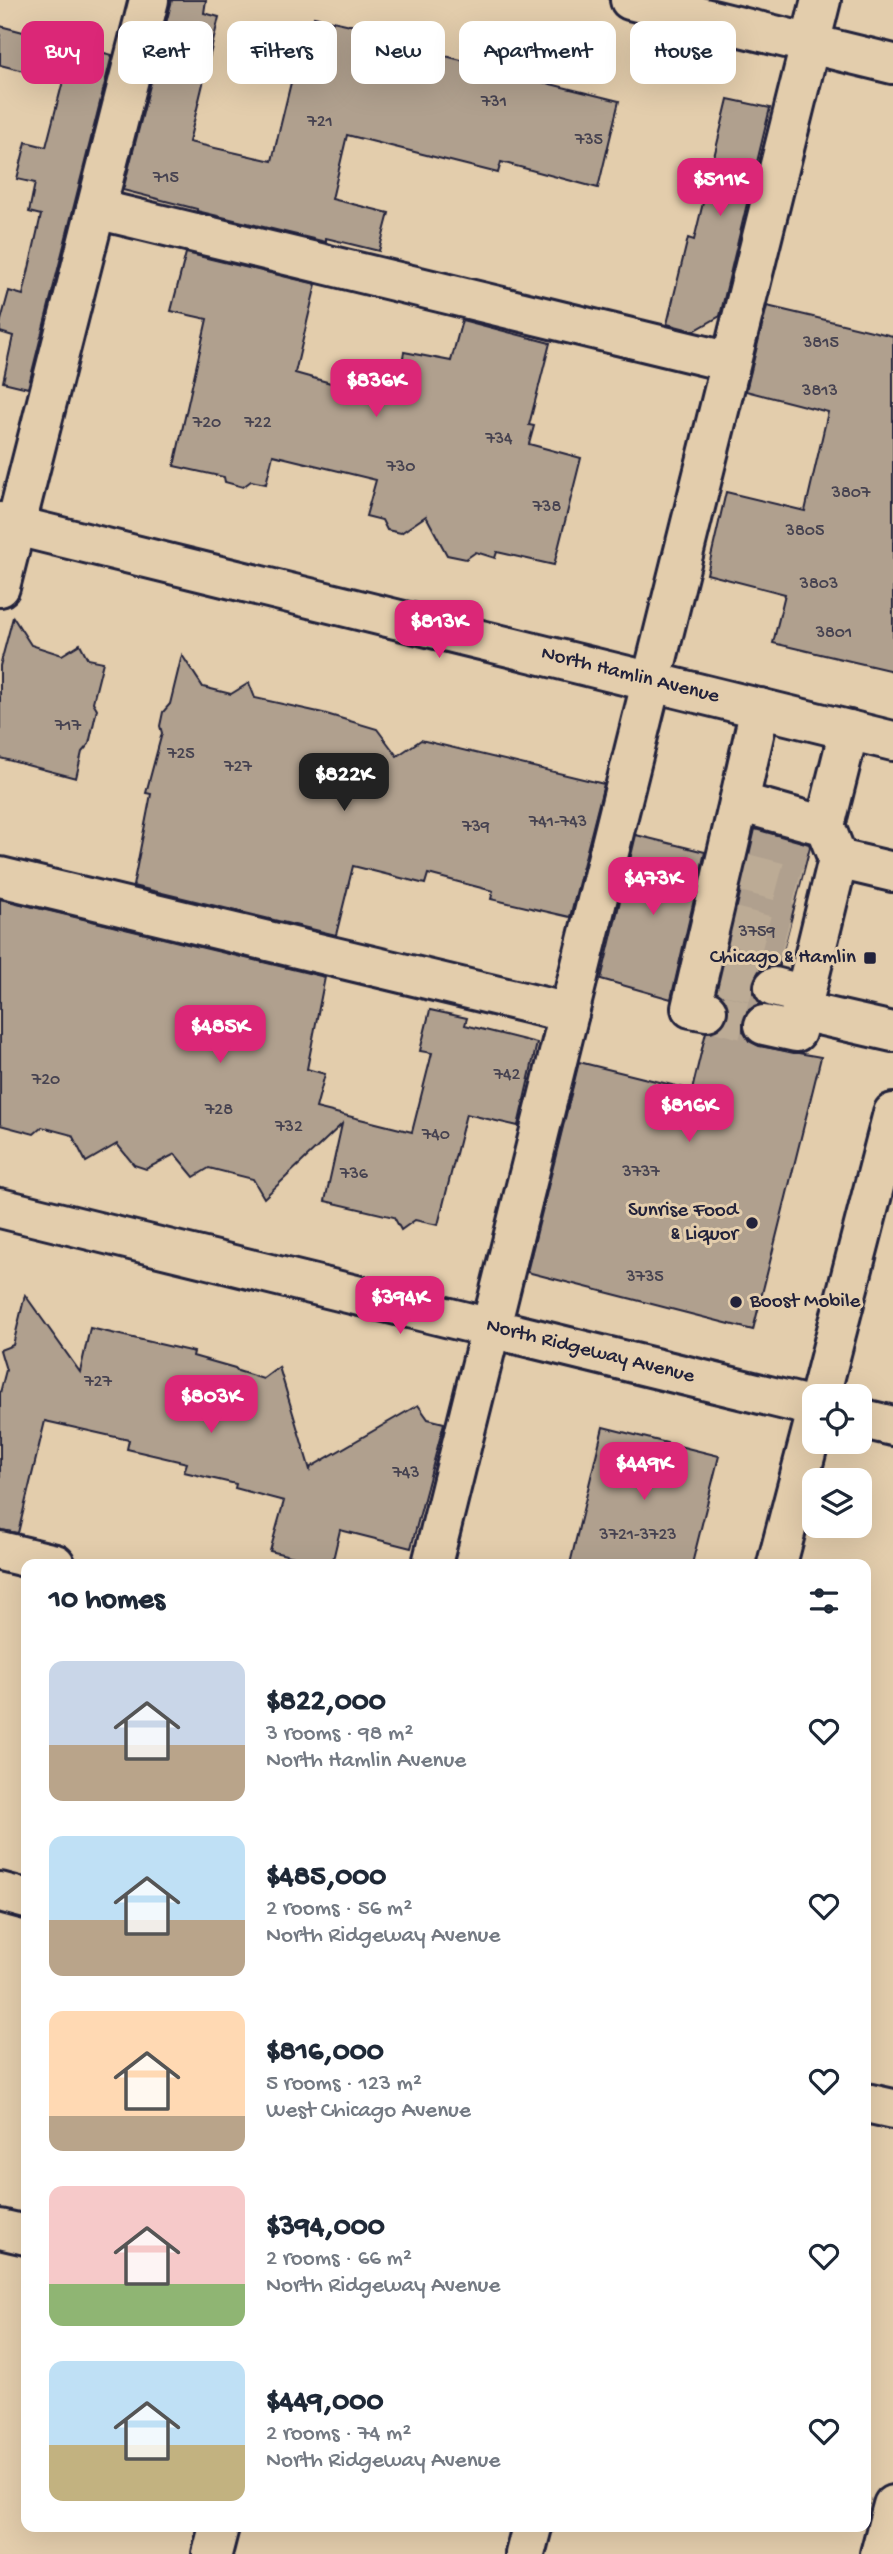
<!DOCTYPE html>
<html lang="en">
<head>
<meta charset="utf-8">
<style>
  :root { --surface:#fff; --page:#f2f2f3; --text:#1f2937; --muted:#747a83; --accent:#db2777 }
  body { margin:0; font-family:"Gochi Hand",sans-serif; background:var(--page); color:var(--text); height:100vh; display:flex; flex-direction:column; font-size:26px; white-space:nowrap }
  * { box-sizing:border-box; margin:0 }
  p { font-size:23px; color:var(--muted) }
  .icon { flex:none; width:38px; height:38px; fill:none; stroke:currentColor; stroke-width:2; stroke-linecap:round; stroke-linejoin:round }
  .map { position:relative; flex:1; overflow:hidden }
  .panel { position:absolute; left:21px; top:1559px; width:850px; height:973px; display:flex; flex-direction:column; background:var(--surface); border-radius:14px; box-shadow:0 7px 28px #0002 }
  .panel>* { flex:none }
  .banner { position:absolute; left:21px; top:21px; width:852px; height:63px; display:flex; gap:14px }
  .fabs { position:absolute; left:802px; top:1384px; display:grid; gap:14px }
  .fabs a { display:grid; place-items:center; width:70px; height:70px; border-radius:14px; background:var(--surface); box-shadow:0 7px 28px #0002; font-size:35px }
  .price { position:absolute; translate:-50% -60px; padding:0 16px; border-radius:14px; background:var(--accent); color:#fff; font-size:23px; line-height:46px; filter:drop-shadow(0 2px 4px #0008) }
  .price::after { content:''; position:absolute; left:50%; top:42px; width:21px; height:16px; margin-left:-10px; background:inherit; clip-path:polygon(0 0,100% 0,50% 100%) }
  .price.selected { background:#222; color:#fff }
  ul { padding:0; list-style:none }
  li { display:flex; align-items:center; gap:21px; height:175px; padding:0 28px }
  li span { display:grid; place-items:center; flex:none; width:196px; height:140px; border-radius:14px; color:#555 }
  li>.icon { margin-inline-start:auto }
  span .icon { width:84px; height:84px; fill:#fffc; stroke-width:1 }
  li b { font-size:30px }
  h2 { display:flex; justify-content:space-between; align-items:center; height:84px; padding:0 28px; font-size:30px }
  .pill { padding:0 24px; border-radius:14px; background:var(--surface); box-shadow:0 7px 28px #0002; font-size:24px; line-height:63px }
  .pill.selected { background:var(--accent); color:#fff }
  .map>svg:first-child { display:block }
</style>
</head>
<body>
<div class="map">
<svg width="893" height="2554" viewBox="0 0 893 2554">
  <rect width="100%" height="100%" fill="#e3cdac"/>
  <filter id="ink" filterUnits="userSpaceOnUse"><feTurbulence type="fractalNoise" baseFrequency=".0143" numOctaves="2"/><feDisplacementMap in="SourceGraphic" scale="14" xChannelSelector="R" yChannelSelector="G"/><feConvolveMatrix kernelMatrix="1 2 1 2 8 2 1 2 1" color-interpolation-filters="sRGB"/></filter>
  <g filter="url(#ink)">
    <g fill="#b0a08e" stroke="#22223b" stroke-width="2">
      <path d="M172 0H206L204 13 219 17 189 142 272 161 293 74 301 75 314 17 360 27V29L380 33 378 39 481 65 483 54 525 64 522 77 619 101 598 188 501 162 498 173 347 135 332 199 389 213 379 251 326 238V242L197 211V209L123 190Z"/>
      <path d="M0 26 112 55 28 388 3 382 13 336 0 332V324L9 291 23 295 41 215 29 212 35 183 17 179 26 142 46 147 63 81 0 65Z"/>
      <path d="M728 99 770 108 720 316 694 331 667 324 688 238 694 240Z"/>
      <path d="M186 253 316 284 295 373 395 401 404 352 451 361 462 320 550 343 529 425 534 426 529 444 581 458 554 565 497 552 495 558 476 552 466 559 447 555 426 516 401 533 387 530 382 520 366 516 376 480 273 455 266 484 251 481 243 487 225 482 224 477 174 466 207 319 171 311Z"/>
      <path d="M767 306 893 336V671L773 643 785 594 707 574 726 492 805 511 828 412 746 391Z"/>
      <path d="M13 617 31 645 62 655 80 644 88 659 103 662 93 702 97 709 89 744 82 752 76 778 0 758V666Z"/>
      <path d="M182 655 203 687 231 694 249 683 255 698 323 713 377 729 397 756 421 740 604 784 570 917 491 899 493 891 428 874 425 884 353 866 336 935 133 886 151 794 146 793 162 733 160 726 163 712 170 704Z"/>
      <path d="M755 829 809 844 810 847 779 966H768L759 971 753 981V993L761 1004 747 1011 743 1020V1031L749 1041 759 1046 821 1057 753 1330 527 1272 579 1062 692 1090 706 1032 715 1031 723 1026 728 1016 727 1003 717 992Z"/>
      <path d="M636 835 705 852 671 999 601 979Z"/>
      <path d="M0 899 325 977 307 1069 325 1074 316 1108 412 1132 432 1053 420 1051 430 1010 467 1018 465 1025 537 1043 518 1126 466 1114 438 1225 415 1220 401 1230 394 1217 325 1201 342 1124 264 1198 253 1179 209 1168 194 1177 175 1154 146 1169 134 1165 117 1144 86 1162 72 1135 42 1127 34 1134 0 1125Z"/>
      <path d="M25 1295 80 1372 90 1328 194 1352 193 1356 235 1368 238 1371 263 1379 279 1367 310 1470 311 1467 418 1405 428 1419 444 1423 411 1548 340 1530 332 1564H322L270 1551 284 1501 235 1488 236 1484 184 1472 187 1463 127 1449 129 1440 45 1421 18 1533 0 1530V1393L6 1370 0 1350 13 1345Z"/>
      <path d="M603 1427 719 1456 692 1564H570Z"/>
    </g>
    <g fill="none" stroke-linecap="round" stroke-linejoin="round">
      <g stroke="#bcab95" stroke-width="38" stroke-dasharray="38 19" stroke-linecap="butt">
        <path d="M742 872 799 887"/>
        <path d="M729 925 786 940"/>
        <path d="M717 974 774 987"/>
        <path d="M707 1011 764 1025"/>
      </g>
      <g stroke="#22223b" stroke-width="44">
        <g id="minor">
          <path d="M630 0 893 64"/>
          <path d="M96 209 730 362"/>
          <path d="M0 522 893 741"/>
          <path d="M0 587 149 0"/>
          <path d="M739 802 760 708"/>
          <path d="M825 826 849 730"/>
          <path d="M838 859 801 1011 893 1032"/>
          <path d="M0 877 569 1013"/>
          <path d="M774 987 805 995"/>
          <path d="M707 1011 691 1008 739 802 825 826 838 859 893 872"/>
          <path d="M764 1025 796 1032 801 1011"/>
          <path d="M0 1208 814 1407"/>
          <path d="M859 1418 893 1426"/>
          <path d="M0 1551 55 1564"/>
          <path d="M432 1564 821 0"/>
          <path d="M0 1892 26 1899"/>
          <path d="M866 2103 893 2109"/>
          <path d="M0 2229 26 2235"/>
          <path d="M212 2554 219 2527"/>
          <path d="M880 2554 893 2505"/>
        </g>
      </g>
      <g stroke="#22223b" stroke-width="44">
        <g id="major">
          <path d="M820 1396 893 1113"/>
          <path d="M777 1564 814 1422"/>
          <path d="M525 2554 532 2527"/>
        </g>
      </g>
      <use href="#minor" stroke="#e3cdac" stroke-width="38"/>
      <use href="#major" stroke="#e3cdac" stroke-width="38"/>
    </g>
  </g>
  <g fill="#22223b" stroke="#e3cdac" stroke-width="2.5">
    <rect x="863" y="951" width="14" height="14" rx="3.5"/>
    <circle cx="752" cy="1223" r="7"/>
    <circle cx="736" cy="1302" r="7"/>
  </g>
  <g text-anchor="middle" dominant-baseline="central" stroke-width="6" stroke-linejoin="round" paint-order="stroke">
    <g font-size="18" fill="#464250">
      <text x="494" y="102">731</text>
      <text x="320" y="122">721</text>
      <text x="589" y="140">735</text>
      <text x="166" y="178">715</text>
      <text x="821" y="343">3815</text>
      <text x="820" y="391">3813</text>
      <text x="207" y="423">720</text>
      <text x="258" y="423">722</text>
      <text x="499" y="439">734</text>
      <text x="401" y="467">730</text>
      <text x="851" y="493">3807</text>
      <text x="547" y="507">738</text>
      <text x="805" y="531">3805</text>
      <text x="819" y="584">3803</text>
      <text x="834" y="633">3801</text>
      <text x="68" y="726">717</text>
      <text x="181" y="754">725</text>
      <text x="238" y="767">727</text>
      <text x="558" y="822">741-743</text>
      <text x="476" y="827">739</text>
      <text x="757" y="932">3759</text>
      <text x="507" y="1075">742</text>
      <text x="46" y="1080">720</text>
      <text x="219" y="1110">728</text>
      <text x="289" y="1127">732</text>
      <text x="436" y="1135">740</text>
      <text x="641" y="1172">3737</text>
      <text x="354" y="1174">736</text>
      <text x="645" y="1277">3735</text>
      <text x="98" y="1382">727</text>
      <text x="406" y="1473">743</text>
      <text x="638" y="1535">3721-3723</text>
    </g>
    <g font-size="21" fill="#22223b" stroke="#e3cdac">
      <text transform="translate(630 676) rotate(14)">North Hamlin Avenue</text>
      <text transform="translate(590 1352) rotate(14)">North Ridgeway Avenue</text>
    </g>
    <g font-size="21" fill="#22223b" stroke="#e3cdac" text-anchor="end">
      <text x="856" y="958">Chicago &amp; Hamlin</text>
      <text x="738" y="1211">Sunrise Food<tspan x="738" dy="24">&amp; Liquor</tspan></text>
      <text x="750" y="1302" text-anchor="start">Boost Mobile</text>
    </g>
  </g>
</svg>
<div class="fabs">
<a><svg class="icon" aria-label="locate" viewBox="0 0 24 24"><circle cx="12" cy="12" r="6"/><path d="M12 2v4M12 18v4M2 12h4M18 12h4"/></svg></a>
<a><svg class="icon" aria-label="layers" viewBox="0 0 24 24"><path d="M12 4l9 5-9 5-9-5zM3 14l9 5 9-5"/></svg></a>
</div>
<b class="price" style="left:720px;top:218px">$511K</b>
<b class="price" style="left:376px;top:419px">$836K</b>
<b class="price" style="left:439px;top:660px">$813K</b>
<b class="price selected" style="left:344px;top:813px">$822K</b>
<b class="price" style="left:653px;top:917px">$473K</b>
<b class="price" style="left:220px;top:1065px">$485K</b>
<b class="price" style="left:689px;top:1144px">$816K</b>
<b class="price" style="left:400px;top:1336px">$394K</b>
<b class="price" style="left:211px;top:1435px">$803K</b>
<b class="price" style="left:644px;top:1502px">$449K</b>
<div class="banner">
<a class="pill selected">Buy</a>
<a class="pill">Rent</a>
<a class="pill">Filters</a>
<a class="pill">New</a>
<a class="pill">Apartment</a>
<a class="pill">House</a>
</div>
<section class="panel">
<h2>10 homes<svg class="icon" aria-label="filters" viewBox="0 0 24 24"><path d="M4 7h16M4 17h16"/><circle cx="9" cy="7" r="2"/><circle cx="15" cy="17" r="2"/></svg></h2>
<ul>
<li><span style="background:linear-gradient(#c9d6e8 60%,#b9a48a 0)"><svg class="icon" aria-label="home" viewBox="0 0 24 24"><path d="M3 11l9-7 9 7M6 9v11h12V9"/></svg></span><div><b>$822,000</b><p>3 rooms · 98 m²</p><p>North Hamlin Avenue</p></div><svg class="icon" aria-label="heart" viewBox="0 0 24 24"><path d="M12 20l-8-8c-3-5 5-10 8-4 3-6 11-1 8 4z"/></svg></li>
<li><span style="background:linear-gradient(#bfe0f5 60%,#b9a48a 0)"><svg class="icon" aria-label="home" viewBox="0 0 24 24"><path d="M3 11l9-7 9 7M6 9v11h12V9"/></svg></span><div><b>$485,000</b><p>2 rooms · 56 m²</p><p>North Ridgeway Avenue</p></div><svg class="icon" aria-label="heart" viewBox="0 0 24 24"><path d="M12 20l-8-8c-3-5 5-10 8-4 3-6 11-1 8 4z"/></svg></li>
<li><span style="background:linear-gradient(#ffd9b3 75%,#b9a48a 0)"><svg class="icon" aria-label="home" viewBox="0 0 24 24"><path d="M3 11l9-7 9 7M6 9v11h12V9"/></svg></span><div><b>$816,000</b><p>5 rooms · 123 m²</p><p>West Chicago Avenue</p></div><svg class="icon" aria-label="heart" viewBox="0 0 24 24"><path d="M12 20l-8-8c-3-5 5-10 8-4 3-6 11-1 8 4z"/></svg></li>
<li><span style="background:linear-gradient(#f6c9c9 70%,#8fb573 0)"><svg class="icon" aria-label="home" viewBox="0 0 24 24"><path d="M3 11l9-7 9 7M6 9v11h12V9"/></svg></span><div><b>$394,000</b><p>2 rooms · 66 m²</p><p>North Ridgeway Avenue</p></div><svg class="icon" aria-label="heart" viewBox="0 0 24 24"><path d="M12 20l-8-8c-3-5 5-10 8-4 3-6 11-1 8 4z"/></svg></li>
<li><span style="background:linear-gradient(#bfe0f5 60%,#c2b280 0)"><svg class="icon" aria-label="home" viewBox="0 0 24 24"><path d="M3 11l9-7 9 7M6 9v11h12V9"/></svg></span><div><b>$449,000</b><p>2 rooms · 74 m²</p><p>North Ridgeway Avenue</p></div><svg class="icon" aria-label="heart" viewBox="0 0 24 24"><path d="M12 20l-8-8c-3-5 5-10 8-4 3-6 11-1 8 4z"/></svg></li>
</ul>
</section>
</div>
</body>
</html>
